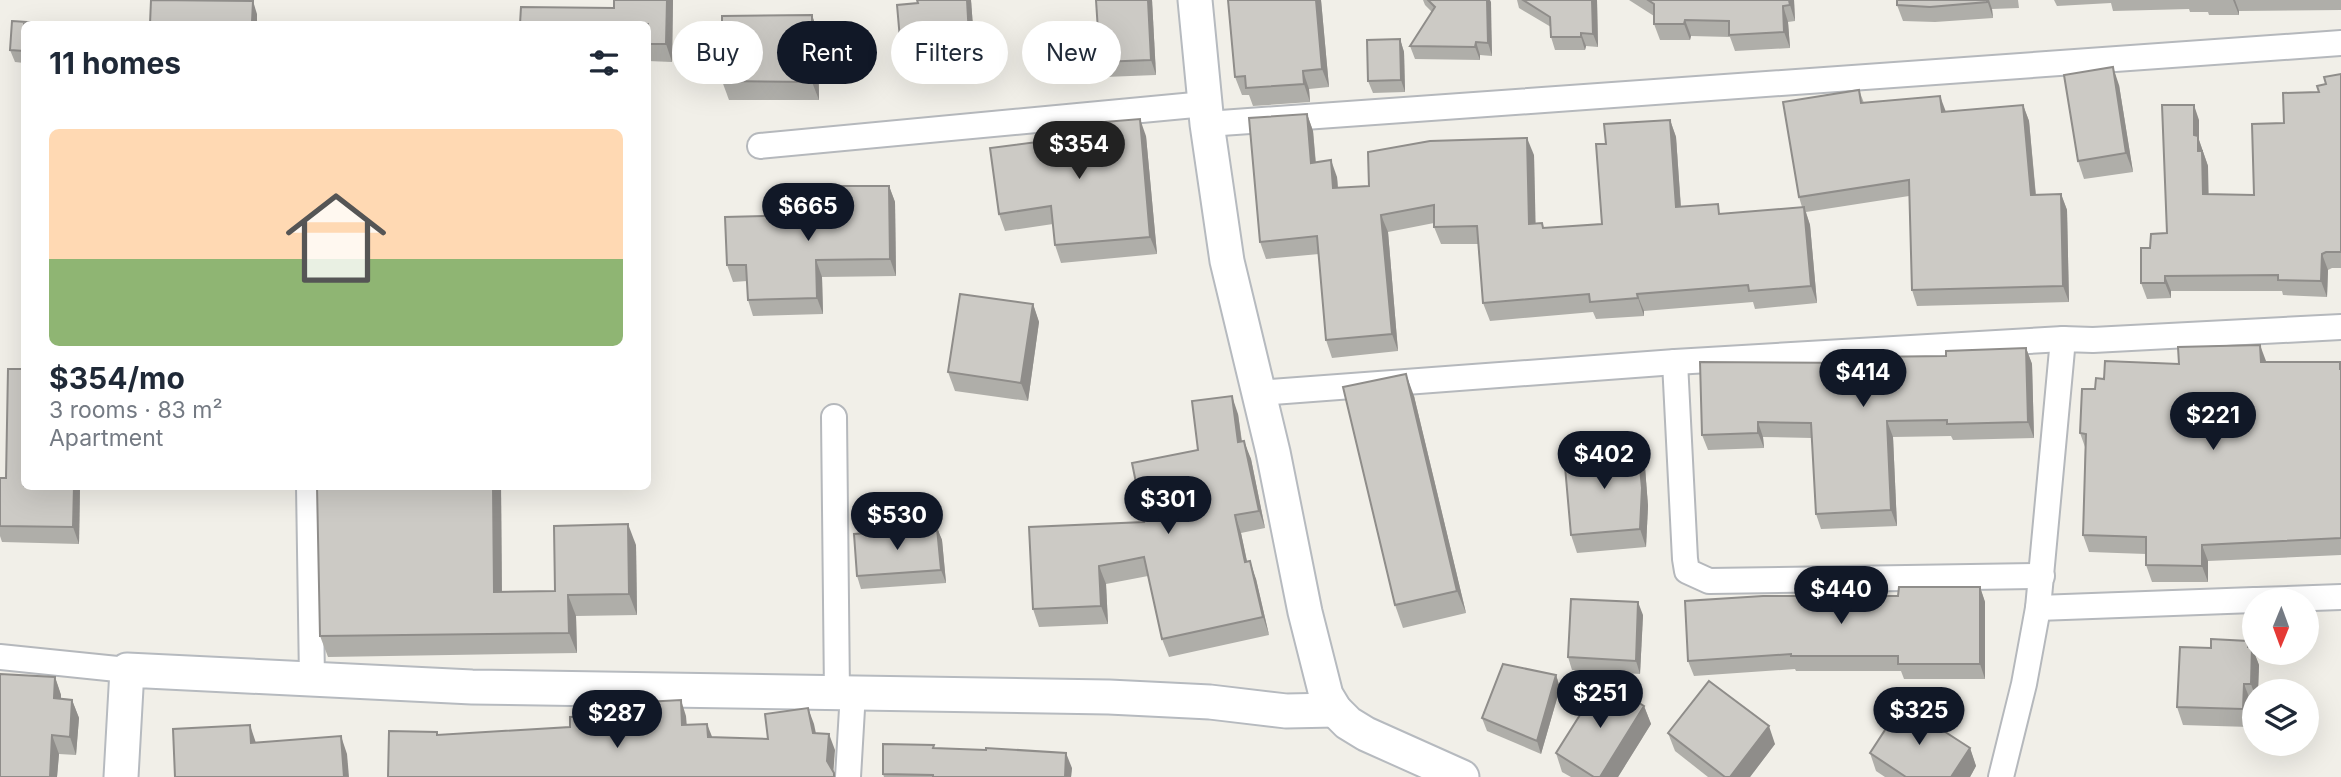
<!DOCTYPE html>
<html lang="en">
<head>
<meta charset="utf-8">
<style>
  :root { --surface:#fff; --page:#f2f2f3; --text:#1f2937; --muted:#747a83; --accent:#111827 }
  body { margin:0; font-family:Inter,sans-serif; background:var(--page); color:var(--text); height:100vh; display:flex; flex-direction:column; font-size:26px; white-space:nowrap }
  * { box-sizing:border-box; margin:0 }
  p { font-size:23px; color:var(--muted) }
  .icon { flex:none; width:38px; height:38px; fill:none; stroke:currentColor; stroke-width:2; stroke-linecap:round; stroke-linejoin:round }
  .map { position:relative; flex:1; overflow:hidden }
  .details { position:absolute; left:21px; top:21px; width:630px; height:469px; display:flex; flex-direction:column; background:var(--surface); border-radius:10px; box-shadow:0 7px 28px #0002 }
  .details>* { flex:none }
  .hud { position:absolute; left:672px; top:21px; width:665px; height:63px; display:flex; gap:14px }
  .needle { width:46px; rotate:181deg }
  .controls { position:absolute; left:2242px; top:588px; display:grid; gap:14px }
  .controls a { display:grid; place-items:center; width:77px; height:77px; border-radius:50%; background:var(--surface); box-shadow:0 7px 28px #0002; font-size:35px }
  .price { position:absolute; translate:-50% -60px; padding:0 16px; border-radius:24px; background:var(--accent); color:#fff; font-size:23px; line-height:46px; filter:drop-shadow(0 2px 4px #0008) }
  .price::after { content:''; position:absolute; left:50%; top:42px; width:21px; height:16px; margin-left:-10px; background:inherit; clip-path:polygon(0 0,100% 0,50% 100%) }
  .price.on { background:#222; color:#fff }
  ul { padding:0; list-style:none }
  li { display:grid; align-content:center; gap:14px; height:371px; padding:0 28px }
  li span { display:grid; place-items:center; height:217px; border-radius:10px; color:#555 }
  li>.icon { margin-inline-start:auto }
  span .icon { width:126px; height:126px; fill:#fffc; stroke-width:1 }
  li b { font-size:30px }
  h2 { display:flex; justify-content:space-between; align-items:center; height:84px; padding:0 28px; font-size:30px }
  .pill { padding:0 24px; border-radius:32px; background:var(--surface); box-shadow:0 7px 28px #0002; font-size:24px; line-height:63px }
  .pill.on { background:var(--accent); color:#fff }
  .map>svg:first-child { display:block }
</style>
</head>
<body>
<div class="map">
<svg width="2341" height="777" viewBox="0 0 2341 777">
  <rect width="100%" height="100%" fill="#f1efe8"/>
  <g fill="none" stroke-linecap="round" stroke-linejoin="round">
    <g stroke="#b5b8bc" stroke-width="28">
      <g id="street">
        <path d="M1207 124 2341 43"/>
        <path d="M760 146 1205 104"/>
        <path d="M1675 362 1685 559 1687 571 1709 581 2042 576"/>
        <path d="M1258 393 1675 362 2063 339"/>
        <path d="M834 417 837 693"/>
        <path d="M309 486 312 679"/>
        <path d="M2257 600 2341 597"/>
        <path d="M2038 608 2254 600"/>
        <path d="M0 657 127 670"/>
        <path d="M848 777 853 692"/>
        <path d="M2001 777 2024 684 2038 608 2063 339 2093 340 2341 327"/>
      </g>
    </g>
    <g stroke="#b6babf" stroke-width="37">
      <g id="secondary">
        <path d="M1195 0 1207 124 1227 261 1273 452 1305 612 1326 695 1335 710 1348 723 1366 734 1462 777"/>
        <path d="M121 777 127 670 472 687 1109 697 1210 702 1286 711 1335 710"/>
      </g>
    </g>
    <use href="#street" stroke="#fff" stroke-width="24"/>
    <use href="#secondary" stroke="#fff" stroke-width="33"/>
  </g>
  <g fill="#afaea9">
    <path d="M673 0 672 62 648 61V24L614 8Z"/>
    <path d="M971 0 976 68 908 76 902 62 918 3Z"/>
    <path d="M1096 0H1152L1156 75 1105 77 1100 62Z"/>
    <path d="M1321 0 1329 87 1309 89 1310 102 1253 106 1249 95H1242L1235 77Z"/>
    <path d="M1423 0H1490L1492 56 1480 55V60L1415 59 1410 46 1432 12 1425 5Z"/>
    <path d="M1517 0H1597L1598 47 1586 46 1585 50H1555L1551 37V27L1519 8Z"/>
    <path d="M1629 0H1794L1795 21 1788 22 1790 48 1735 51 1730 37 1691 36 1690 40H1660L1654 24V16Z"/>
    <path d="M1897 0H2018L2019 8 1992 9 1993 18 1935 22 1903 21 1897 5Z"/>
    <path d="M2054 0H2341V10L2239 11V15H2209L2208 12H2190L2189 9 2113 11 2111 3 2057 6Z"/>
    <path d="M812 15 818 33 819 100H729L722 81Z"/>
    <path d="M24 24V63L15 62 10 50Z"/>
    <path d="M1400 39 1404 52 1405 92 1373 93 1368 81Z"/>
    <path d="M2341 74V268H2332L2328 270 2327 297 2283 295 2282 291H2171V298L2147 299 2141 283 2150 248 2167 233 2199 120V140L2208 166V194L2254 195 2284 123 2319 92 2326 84Z"/>
    <path d="M2119 85 2133 172 2084 179 2078 161Z"/>
    <path d="M1859 90 1864 103 1946 112 2023 105 2029 121 2036 195 2061 194 2067 210 2069 302 1917 306 1912 290 1909 196 1806 212 1810 225 1817 303 1755 309 1753 302 1644 311V316L1596 319 1593 312 1490 321 1483 303 1478 244H1441L1434 227V223L1388 232 1398 351 1332 358 1326 340 1319 254 1266 259 1260 242 1307 114 1313 131 1316 163 1337 177 1338 188 1369 186 1534 155 1535 223 1544 228 1602 224 1606 144 1670 120 1676 137 1681 207 1722 214 1802 207 1799 197Z"/>
    <path d="M1146 136 1157 254 1061 263 1055 245 1053 224 1005 231 999 214Z"/>
    <path d="M889 186 895 202 896 276 822 277 823 314 753 316 748 300 747 281 733 282 727 265 842 214Z"/>
    <path d="M1033 304 1039 322 1028 401 955 391 948 372Z"/>
    <path d="M2026 348 2032 364 2034 438 1953 440 1951 436 1893 437 1897 526 1821 529 1816 514 1812 438 1763 437 1764 448 1708 450 1702 435 1864 363Z"/>
    <path d="M2266 362 2341 365V555L2208 561V582H2152L2146 565V554L2089 552 2083 535 2085 447 2080 433 2095 389 2104 379 2179 364Z"/>
    <path d="M1414 396 1466 613 1403 628 1395 605Z"/>
    <path d="M1238 414 1242 441 1251 459 1265 528 1241 533 1247 562 1256 579 1269 635 1169 657 1162 639 1148 576 1106 584 1108 624 1039 627 1033 609 1144 522 1198 450Z"/>
    <path d="M1645 467 1648 506 1646 547 1577 553 1571 535Z"/>
    <path d="M0 478 80 486 79 544 2 542 0 536Z"/>
    <path d="M317 486H501L502 592 555 591 636 545 637 615 576 616 577 653 328 657 320 636Z"/>
    <path d="M937 528 942 540 946 583 861 589 857 576Z"/>
    <path d="M1980 587 1985 602V679H1904L1901 671H1796L1795 669 1694 676 1688 661 1898 596Z"/>
    <path d="M1643 615 1640 674 1572 670 1568 657Z"/>
    <path d="M2252 647 2259 665 2258 691H2254V702H2251L2250 727 2183 725 2177 707 2211 648Z"/>
    <path d="M1556 675 1560 688 1541 754 1487 731 1482 718Z"/>
    <path d="M55 677 61 695V699L72 700 79 718 76 755 59 754 57 777H0Z"/>
    <path d="M1644 706 1651 724 1618 777H1571L1562 772 1556 753Z"/>
    <path d="M1668 733 1775 744 1750 777H1708L1675 751Z"/>
    <path d="M935 748 1072 768 1071 777H884L883 774Z"/>
    <path d="M1970 748 1976 766 1970 777H1885L1876 771 1870 753Z"/>
  </g>
  <g fill="#8f8d8a">
    <path d="M667 0H673L672 62 666 44Z"/>
    <path d="M967 0H971L976 68 970 54Z"/>
    <path d="M1148 0H1152L1156 75 1151 60Z"/>
    <path d="M1316 0H1321L1329 87 1322 69Z"/>
    <path d="M1487 0H1490L1491 2 1492 56 1488 43Z"/>
    <path d="M1592 0H1597L1598 47 1593 34Z"/>
    <path d="M1789 0H1794L1795 21 1790 5Z"/>
    <path d="M1987 0H1989L1992 9 1993 18Z"/>
    <path d="M2233 0H2235L2239 11V15Z"/>
    <path d="M253 1 257 14V24L252 22Z"/>
    <path d="M1783 6 1788 22 1790 48 1784 32Z"/>
    <path d="M812 15 818 33 819 100 812 82Z"/>
    <path d="M1685 20 1691 36 1690 40 1684 24Z"/>
    <path d="M1581 33 1586 46 1585 50 1581 37Z"/>
    <path d="M1400 39 1404 52 1405 92 1401 80Z"/>
    <path d="M1476 42 1480 55V60L1475 47Z"/>
    <path d="M2113 67 2119 85 2133 172 2126 153Z"/>
    <path d="M1303 71 1309 89 1310 102 1304 84Z"/>
    <path d="M1940 96 1946 112H1942Z"/>
    <path d="M2023 105 2029 121 2037 210 2031 195Z"/>
    <path d="M2194 105 2199 120V140L2208 166 2209 210 2203 194 2194 135Z"/>
    <path d="M1307 114 1313 131 1317 181 1311 163Z"/>
    <path d="M1140 119 1146 136 1157 254 1150 237Z"/>
    <path d="M1670 120 1676 137 1682 225 1676 207Z"/>
    <path d="M1527 138 1534 155 1536 241 1529 224Z"/>
    <path d="M1331 160 1337 177 1339 205 1333 188Z"/>
    <path d="M889 186 895 202 896 276 890 259Z"/>
    <path d="M2061 194 2067 210 2069 302 2063 286Z"/>
    <path d="M1804 207 1810 225 1817 303 1811 286Z"/>
    <path d="M1381 215 1388 232 1398 351 1392 334Z"/>
    <path d="M2322 254 2328 270 2327 297 2321 281Z"/>
    <path d="M816 260 822 277 823 314 817 298Z"/>
    <path d="M2165 276 2171 291V298L2165 283Z"/>
    <path d="M1637 294 1644 311V316L1638 298Z"/>
    <path d="M1033 304 1039 322 1028 401 1021 383Z"/>
    <path d="M2260 345 2266 361 2267 379 2261 362Z"/>
    <path d="M2026 348 2032 364 2034 438 2028 422Z"/>
    <path d="M1406 374 1414 396 1466 613 1457 591Z"/>
    <path d="M1232 396 1238 414 1244 460 1238 442Z"/>
    <path d="M1887 421 1893 437 1897 526 1891 510Z"/>
    <path d="M1758 422 1763 437 1764 448 1758 433Z"/>
    <path d="M1244 441 1251 459 1265 528 1259 511Z"/>
    <path d="M1638 448 1645 467 1648 506 1646 547 1640 529Z"/>
    <path d="M74 486H80L79 544 73 527Z"/>
    <path d="M493 486H501L502 613 494 592Z"/>
    <path d="M1235 515 1241 533 1251 580 1245 562Z"/>
    <path d="M628 524 636 545 637 615 629 594Z"/>
    <path d="M937 528 942 540 946 583 941 570Z"/>
    <path d="M2202 545 2208 561V582L2202 566Z"/>
    <path d="M1250 561 1256 579 1269 635 1263 617Z"/>
    <path d="M1099 566 1106 584 1108 624 1101 606Z"/>
    <path d="M1980 587 1985 602V679L1980 664Z"/>
    <path d="M568 595 576 616 577 653 569 633Z"/>
    <path d="M1638 602 1643 615 1640 674 1636 661Z"/>
    <path d="M2248 641 2252 653V647L2259 665 2258 691H2254V693L2251 684Z"/>
    <path d="M1556 675 1560 688 1541 754 1537 741Z"/>
    <path d="M55 677 61 695 60 717 54 698Z"/>
    <path d="M2244 684 2251 702 2250 727 2243 709Z"/>
    <path d="M72 700 79 718 76 755 70 737Z"/>
    <path d="M681 700 686 716 688 740 682 725Z"/>
    <path d="M1644 706 1651 724 1618 777H1600Z"/>
    <path d="M808 708 814 724 819 748 813 733Z"/>
    <path d="M707 724 713 739 708 737Z"/>
    <path d="M250 725 256 743H251Z"/>
    <path d="M1769 726 1775 744 1750 777H1730Z"/>
    <path d="M829 734 835 750 833 777 827 761Z"/>
    <path d="M52 735 59 754 57 777H50Z"/>
    <path d="M341 736 347 754 349 777H344Z"/>
    <path d="M1970 748 1976 766 1970 777H1951Z"/>
    <path d="M1066 753 1072 768 1071 777H1065Z"/>
  </g>
  <g fill="#cccac5" stroke="#8f8d8a" stroke-width="2">
    <path d="M151 0 253 1 252 22 274 23V24H150Z"/>
    <path d="M614 0H667L666 44H648V24H520L521 7 614 8Z"/>
    <path d="M917 0H967L970 54 902 62 897 5 918 3Z"/>
    <path d="M1096 0H1148L1151 60 1100 62Z"/>
    <path d="M1228 0H1316L1322 69 1303 71 1304 84 1246 88 1245 76 1235 77Z"/>
    <path d="M1428 0H1487L1488 43 1476 42 1475 47 1410 46 1435 7Z"/>
    <path d="M1523 0H1592L1593 34 1581 33V37H1551L1550 17Z"/>
    <path d="M1648 0H1789L1790 5 1783 6 1784 32 1729 35V21L1685 20 1684 24H1654V4Z"/>
    <path d="M1897 0H1987V2L1930 7 1897 5Z"/>
    <path d="M812 15V82L722 81V16Z"/>
    <path d="M12 21 57 24H24V51L10 50Z"/>
    <path d="M1400 39 1401 80 1368 81 1367 40Z"/>
    <path d="M2113 67 2126 153 2078 161 2064 75Z"/>
    <path d="M2341 74V252H2326L2322 254 2321 281 2278 280V275L2165 276V283H2141V248H2150L2151 234 2167 233 2162 105H2194V135L2198 136V151H2202L2203 194 2254 195 2252 124 2284 123 2283 93 2319 92 2317 86 2326 84 2324 77Z"/>
    <path d="M1859 90 1861 103 1940 96 1942 112 2023 105 2031 195 2061 194 2063 286 1912 290 1909 180 1799 197 1783 102Z"/>
    <path d="M1307 114 1311 163 1331 160 1333 188 1369 186 1368 152 1430 141 1527 138 1529 224 1542 223 1543 228 1602 224 1596 144H1606L1604 124 1670 120 1676 207 1718 204 1719 214 1804 207 1811 286 1749 291 1748 285 1637 294 1638 298 1590 302 1589 294 1483 303 1477 226 1434 227V205L1381 215 1392 334 1326 340 1317 236 1260 242 1249 118Z"/>
    <path d="M1140 119 1150 237 1055 245 1051 206 999 214 990 148 1045 141 1044 127Z"/>
    <path d="M842 186H889L890 259 816 260 817 298 748 300 746 265H727L725 217 842 214Z"/>
    <path d="M960 294 1033 304 1021 383 948 372Z"/>
    <path d="M2260 345 2261 362H2340V369H2341V538L2202 545V566L2146 565V537L2083 535 2086 434 2080 433 2082 389H2095L2096 378 2104 379 2105 361 2179 364 2178 347Z"/>
    <path d="M2026 348 2028 422 1947 424V420L1887 421 1891 510 1816 514 1811 423 1758 422V433L1702 435 1700 362 1864 363V357L1946 356V351Z"/>
    <path d="M8 369H24V486H74L73 527 0 526V478H6Z"/>
    <path d="M1406 374 1457 591 1395 605 1343 387Z"/>
    <path d="M1232 396 1238 442 1244 441 1259 511 1235 515 1245 562 1250 561 1263 617 1162 639 1144 557 1099 566 1101 606 1033 609 1029 527 1144 522 1132 463 1198 450 1192 401Z"/>
    <path d="M1638 448 1642 488 1640 529 1571 535 1564 455Z"/>
    <path d="M317 486H493L494 592 555 591 554 526 628 524 629 594 568 595 569 633 320 636Z"/>
    <path d="M937 528 941 570 857 576 854 534Z"/>
    <path d="M1899 587H1980V664H1898V656H1791V654L1688 661 1685 601 1763 596H1898Z"/>
    <path d="M1571 599 1638 602 1636 661 1568 657Z"/>
    <path d="M2211 639 2248 641V647H2252L2251 684H2244L2243 709 2177 707 2180 647 2211 648Z"/>
    <path d="M1503 664 1556 675 1537 741 1482 718Z"/>
    <path d="M0 674 55 677 54 698 72 700 70 737 52 735 50 777H0Z"/>
    <path d="M1602 680 1644 706 1600 777H1594L1556 753Z"/>
    <path d="M1709 681 1769 726 1730 777H1725L1668 733Z"/>
    <path d="M681 700 682 725 707 724 708 737 768 739 765 714 808 708 813 733 829 734 827 761 834 773V777H388L389 731 437 732V735L570 727V717L646 713 645 702Z"/>
    <path d="M1902 704 1970 748 1951 777H1906L1870 753Z"/>
    <path d="M250 725 251 743 341 736 344 777H175L173 729Z"/>
    <path d="M883 744 934 745 933 748 986 750V748L1066 753 1065 777H933V775L883 774Z"/>
  </g>
</svg>
<div class="controls">
<a><svg class="needle" viewBox="-14 -14 28 28"><path d="M0-13l5 13h-10z" fill="#e53935"/><path d="M0 13l5-13h-10z" fill="#747a83"/></svg></a>
<a><svg class="icon" aria-label="layers" viewBox="0 0 24 24"><path d="M12 4l9 5-9 5-9-5zM3 14l9 5 9-5"/></svg></a>
</div>
<b class="price on" style="left:1079px;top:181px">$354</b>
<b class="price" style="left:808px;top:243px">$665</b>
<b class="price" style="left:1863px;top:409px">$414</b>
<b class="price" style="left:2213px;top:452px">$221</b>
<b class="price" style="left:1604px;top:491px">$402</b>
<b class="price" style="left:1168px;top:536px">$301</b>
<b class="price" style="left:897px;top:552px">$530</b>
<b class="price" style="left:1841px;top:626px">$440</b>
<b class="price" style="left:1600px;top:730px">$251</b>
<b class="price" style="left:1919px;top:747px">$325</b>
<b class="price" style="left:617px;top:750px">$287</b>
<div class="hud">
<a class="pill">Buy</a>
<a class="pill on">Rent</a>
<a class="pill">Filters</a>
<a class="pill">New</a>
</div>
<section class="details">
<h2>11 homes<svg class="icon" aria-label="filters" viewBox="0 0 24 24"><path d="M4 7h16M4 17h16"/><circle cx="9" cy="7" r="2"/><circle cx="15" cy="17" r="2"/></svg></h2>
<ul>
<li><span style="background:linear-gradient(#ffd9b3 60%,#8fb573 0)"><svg class="icon" aria-label="home" viewBox="0 0 24 24"><path d="M3 11l9-7 9 7M6 9v11h12V9"/></svg></span><div><b>$354/mo</b><p>3 rooms · 83 m²</p><p>Apartment</p></div></li>
</ul>
</section>
</div>
</body>
</html>
